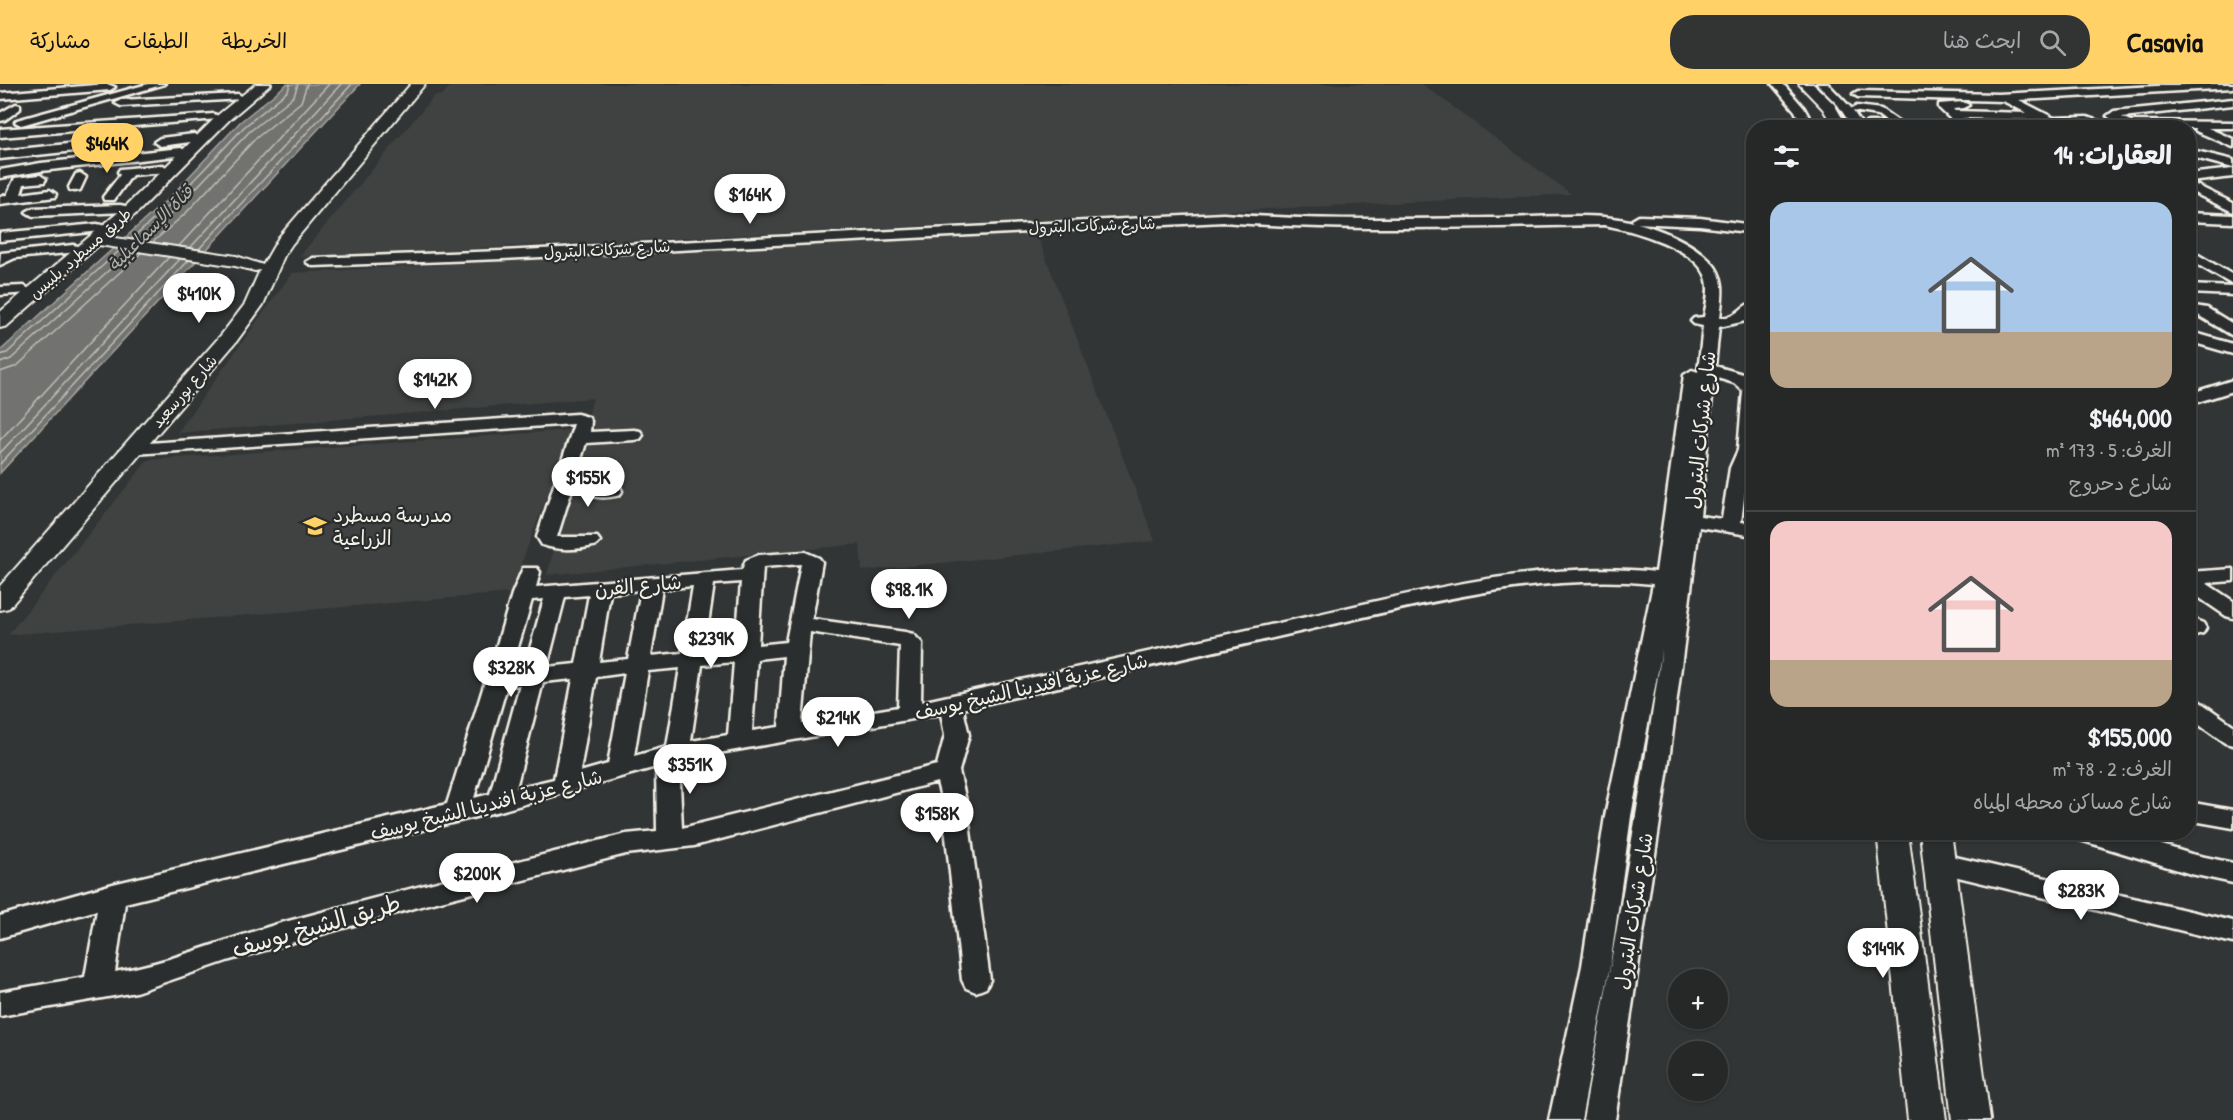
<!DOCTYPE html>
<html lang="ar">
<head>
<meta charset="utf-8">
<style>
  :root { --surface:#262828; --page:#323434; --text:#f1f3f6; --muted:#a4a6a8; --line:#424445; --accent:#ffd166 }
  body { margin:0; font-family:"Patrick Hand","Playpen Sans Arabic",sans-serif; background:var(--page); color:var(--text); direction:rtl; height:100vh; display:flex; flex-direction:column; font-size:22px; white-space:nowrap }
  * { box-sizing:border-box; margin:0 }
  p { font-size:20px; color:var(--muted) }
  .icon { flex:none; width:33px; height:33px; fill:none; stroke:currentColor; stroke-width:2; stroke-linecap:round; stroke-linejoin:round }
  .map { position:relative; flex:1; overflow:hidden; direction:ltr }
  .details { position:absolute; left:1746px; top:36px; width:450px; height:720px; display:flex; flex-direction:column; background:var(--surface); border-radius:24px; box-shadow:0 2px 4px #0004,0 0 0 2px var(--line); direction:rtl }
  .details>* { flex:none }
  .tools { position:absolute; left:1668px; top:885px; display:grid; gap:12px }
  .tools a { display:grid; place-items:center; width:60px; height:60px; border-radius:50%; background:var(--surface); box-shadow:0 2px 4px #0004,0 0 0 2px var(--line); font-size:30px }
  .price { position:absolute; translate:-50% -51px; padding:0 14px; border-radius:21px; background:#fff; color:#222; font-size:20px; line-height:39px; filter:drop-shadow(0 2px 3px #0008) }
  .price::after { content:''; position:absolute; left:50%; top:36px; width:18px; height:14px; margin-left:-9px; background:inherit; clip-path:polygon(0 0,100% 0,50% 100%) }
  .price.active { background:var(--accent); color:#111 }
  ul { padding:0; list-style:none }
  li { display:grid; align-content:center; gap:12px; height:318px; padding:0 24px }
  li+li { border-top:2px solid var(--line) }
  li span { display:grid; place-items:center; height:186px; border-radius:18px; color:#555 }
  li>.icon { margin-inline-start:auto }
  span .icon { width:108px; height:108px; fill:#fffc; stroke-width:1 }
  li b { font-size:26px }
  h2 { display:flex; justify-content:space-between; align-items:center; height:72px; padding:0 24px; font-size:26px }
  header { display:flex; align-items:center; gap:36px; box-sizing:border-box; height:84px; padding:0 30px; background:var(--accent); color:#111 }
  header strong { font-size:28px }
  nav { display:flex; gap:33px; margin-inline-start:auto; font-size:21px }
  .search { width:420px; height:54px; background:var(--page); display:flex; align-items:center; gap:15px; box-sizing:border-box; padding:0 21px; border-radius:24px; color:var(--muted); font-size:22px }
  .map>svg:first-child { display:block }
</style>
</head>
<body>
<header>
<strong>Casavia</strong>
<div class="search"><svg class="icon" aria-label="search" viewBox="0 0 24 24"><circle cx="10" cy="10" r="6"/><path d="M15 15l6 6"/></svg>ابحث هنا</div>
<nav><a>الخريطة</a><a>الطبقات</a><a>مشاركة</a></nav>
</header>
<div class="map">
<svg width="2233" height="1036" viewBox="0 0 2233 1036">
  <rect width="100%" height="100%" fill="#323535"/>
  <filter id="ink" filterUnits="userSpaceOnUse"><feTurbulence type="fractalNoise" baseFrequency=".0167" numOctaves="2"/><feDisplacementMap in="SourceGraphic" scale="12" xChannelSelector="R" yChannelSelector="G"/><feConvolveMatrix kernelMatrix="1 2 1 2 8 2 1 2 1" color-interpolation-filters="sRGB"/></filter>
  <g filter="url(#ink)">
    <g fill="#404242">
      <path d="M452 0H1422L1571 110 299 173 434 12 442 11Z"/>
      <path d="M1036 148 1155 457 862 487 860 460 547 491 593 314 177 349 292 189Z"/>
      <path d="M572 346 510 509 8 551 148 376Z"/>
    </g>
    <path fill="#727370" stroke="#a6a5a0" stroke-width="1.5" d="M287 0H360L0 389V267L170 113 240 38Z"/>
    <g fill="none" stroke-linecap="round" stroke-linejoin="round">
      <g stroke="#c0bfb8" stroke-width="1.5">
        <path d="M132 155 174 117 244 43 288 7 290 0"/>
        <path d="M142 156 179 122 249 48 294 12 298 0"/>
        <path d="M153 158 186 129 255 55 301 18 307 0"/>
        <path d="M179 162 329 0"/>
        <path d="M190 164 341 0"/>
        <path d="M199 165 352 0"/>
        <path d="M0 271 7 269 120 166"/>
        <path d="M0 279 11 275 130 167"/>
        <path d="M0 288 17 282 141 169"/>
        <path d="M0 356 169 173"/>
        <path d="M0 369 180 175"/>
        <path d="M0 380 189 176"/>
      </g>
      <g stroke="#f4f1e8" stroke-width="5">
        <g id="minor">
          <path d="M107 0 115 3 110 6 0 15V9Z"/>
          <path d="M148 0H165L25 40 21 41 15 38 17 36Z"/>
          <path d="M1772 0H1783L1804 24 1815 44H1803L1795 27Z"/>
          <path d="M1817 0H1828L1852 25 1857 22 1881 25 1901 39 1928 41 1933 44H1853L1838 21ZM1853 27 1878 31 1887 38H1868L1862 41Z"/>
          <path d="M2196 0H2233V4L2019 16 2054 34 2087 33 2107 40 2116 38 2107 32 2114 27 2233 15V21L2122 33 2130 37 2233 38V44H2208L2233 55V63L2196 47 2195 44H2095L2086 40 2065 41 2068 44H2053L2039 36 1963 34 1972 44H1960L1939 24V20L1963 18 1969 21 1963 24 1953 25 1955 27 2027 29 2003 17 1858 13 1853 10 1858 7 1999 10Z"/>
          <path d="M238 10 243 13 242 15 121 22 115 19 121 16Z"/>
          <path d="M16 20 20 21V25L5 36 0 37V29Z"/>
          <path d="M214 30 220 33 218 35 0 53V45Z"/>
          <path d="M194 50 200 54 198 57 160 62 154 58 160 54Z"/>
          <path d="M126 54 130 55V61L0 75V67Z"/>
          <path d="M181 64 187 68 185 71 41 87 0 94V86L41 79Z"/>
          <path d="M2188 65 2233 76V84L2188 72Z"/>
          <path d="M163 81 169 85 167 88 132 91 114 116H104L103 113 120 91 118 88 120 85Z"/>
          <path d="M2233 85V93L2190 98 2233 119V128L2188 106V90Z"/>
          <path d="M80 89 86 93 80 106 75 107 70 106 69 103 76 90Z"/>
          <path d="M40 91 46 95 44 98 24 100 21 110 50 106 56 110 55 113 0 120V112L7 111 15 94Z"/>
          <path d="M120 121 125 122 127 125 125 128 33 132 26 128 33 124Z"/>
          <path d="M2188 129 2233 131V139L2188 137Z"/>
          <path d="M1223 130C1312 137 1401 135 1491 134 1528 134 1567 130 1604 133 1639 136 1687 152 1711 178 1727 195 1722 213 1720 234 1741 232 1739 222 1754 218V233L1750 236 1719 243 1715 282 1746 291 1754 298V372L1748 384 1741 438 1754 440V452L1699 443 1668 684 1615 1036H1583C1611 879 1639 723 1662 565L1631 732 1610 882 1581 1036H1549L1582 882 1605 732 1653 500C1542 488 1417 521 1308 546 1193 572 1078 598 963 625L969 651 959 687 966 717 990 896 986 904 976 908 966 904 962 896 942 717 937 698 694 762 626 770 425 821 230 876 136 908 0 932V908L85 893 97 826 0 854V832L113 800 447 720 485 598 484 596 488 591 512 510 523 484H537L540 488 536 503 742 486 746 476 759 471 805 468 819 474 822 478 812 535 905 548 913 550 922 559 921 618C1048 590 1175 562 1302 534 1414 509 1541 475 1656 488L1684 291 1692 286 1698 288 1703 242 1694 240 1691 237 1694 234 1704 233C1706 221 1710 208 1707 196 1699 164 1632 146 1604 141 1477 143 1350 148 1223 138L502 175 313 182 306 178 313 174 502 167ZM1714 293 1734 299 1743 307 1738 366 1730 384 1722 435 1700 432ZM801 480 786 558 758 561 763 483ZM741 498 736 563 704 567 714 500ZM693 502 682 569 651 572 662 505ZM641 506 628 575 599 578 610 509ZM589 511 576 580 547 583 565 513ZM544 515 524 586 511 587 532 516ZM810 548 900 562 898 623 802 639ZM784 572 779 643 752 647 757 575ZM734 578 728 651 691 657 702 581ZM680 584 667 663 634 672 648 587ZM625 589 608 680 580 688 596 593ZM573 595 554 695 516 704 543 598ZM520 601 490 710 474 714 507 602ZM941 630 945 651 937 681 682 744 679 676ZM656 683 657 747 626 750C511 779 396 808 281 839 226 855 171 878 115 888L125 819 500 727Z"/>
          <path d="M1639 132 1700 134 1754 141V149L1700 142 1634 139 1632 136Z"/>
          <path d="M97 140 102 141 104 144 102 147 0 157V149Z"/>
          <path d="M73 161 78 162 80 165 78 168 15 174 0 181 1 169Z"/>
          <path d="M2188 165 2233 191V201L2188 175Z"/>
          <path d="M2188 201 2233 203V211L2188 209Z"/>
          <path d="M24 202 31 206 29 209 0 211V203Z"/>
          <path d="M2188 221 2207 224 2233 240V252L2198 231 2188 230Z"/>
          <path d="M2188 247 2233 260V270L2188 257Z"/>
          <path d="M2233 296V307L2188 321V310Z"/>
          <path d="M577 330 588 333 591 337 590 348 634 346 640 347 643 351 640 355 634 356 586 359 577 388H598L603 394V401L620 403 622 407 620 411C608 414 591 416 584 405V398L574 399 557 453H597L600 457 597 461C579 466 560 467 542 461L537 453 574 340 134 370 128 369 125 365 128 361 134 360Z"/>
          <path d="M2233 485V497L2206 499 2233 517V534L2226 532 2188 506V488Z"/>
          <path d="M2188 533 2203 539 2206 544 2203 549 2195 551 2188 549Z"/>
          <path d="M2188 613 2196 615 2233 641V661L2225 659 2188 633Z"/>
          <path d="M2188 718 2233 726V744L2188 736Z"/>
          <path d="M2073 748H2120L2191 770 2233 779V799L2191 790 2077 755Z"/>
          <path d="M1938 769 2233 837V859L1929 786 1925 779 1929 772Z"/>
        </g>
      </g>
      <g stroke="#f4f1e8" stroke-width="4">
        <g id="major">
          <path d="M256 0H271L229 36 139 127 109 153 236 172 263 181 279 153 411 0H425L292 160 284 172 263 221 236 258 9 524 0 526V502L222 250 245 220 260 186 255 187 235 182 99 161 7 242 0 244V228L127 121 219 30Z"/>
          <path d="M1799 0H1813L1834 20 1848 44H1834L1823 25Z"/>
          <path d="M1877 748H1908L1946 1036H1908Z"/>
          <path d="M1920 748H1951L1990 1036H1952Z"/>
        </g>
      </g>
      <use href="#minor" fill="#2a2d2e" fill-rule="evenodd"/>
      <use href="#major" fill="#2a2d2e" fill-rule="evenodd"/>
    </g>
  </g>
  <defs>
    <g id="school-bare" transform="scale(1.8)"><path d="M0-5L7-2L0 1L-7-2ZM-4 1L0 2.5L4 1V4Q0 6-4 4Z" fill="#ffd166" stroke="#2a2d2e" stroke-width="2.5" paint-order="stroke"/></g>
  </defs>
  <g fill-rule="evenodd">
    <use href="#school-bare" x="315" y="442"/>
  </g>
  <g text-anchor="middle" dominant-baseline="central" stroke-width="4.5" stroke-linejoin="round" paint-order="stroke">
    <g font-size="16" fill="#f4f1e8" stroke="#2a2d2e">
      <text transform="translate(1092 141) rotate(-2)">شارع شركات البترول</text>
      <text transform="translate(607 165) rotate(-3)">شارع شركات البترول</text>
      <text transform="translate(80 169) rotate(-41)">طريق مسطرد, بلبيس</text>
      <text transform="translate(184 307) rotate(-49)">شارع بورسعيد</text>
    </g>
    <g font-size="18" font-style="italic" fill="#b3b2ac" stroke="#2a2d2e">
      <text transform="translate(150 144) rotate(-45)">قناة الإسماعيلية</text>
    </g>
    <g font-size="20" fill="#f4f1e8" stroke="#2a2d2e">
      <text transform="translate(1700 346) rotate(-84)">شارع شركات البترول</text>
      <text transform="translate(638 501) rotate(-5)">شارع الفرن</text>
      <text transform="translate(1031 602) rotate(-13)">شارع عزبة افندينا الشيخ يوسف</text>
      <text transform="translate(486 720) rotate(-14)">شارع عزبة افندينا الشيخ يوسف</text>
      <text transform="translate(1633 827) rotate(-81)">شارع شركات البترول</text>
    </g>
    <g font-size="20" fill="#f4f1e8" stroke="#2a2d2e" text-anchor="start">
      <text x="333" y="430">مدرسة مسطرد<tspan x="333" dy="23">الزراعية</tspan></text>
    </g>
    <g font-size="24" fill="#f4f1e8" stroke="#2a2d2e">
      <text transform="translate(316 841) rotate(-16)">طريق الشيخ يوسف</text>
    </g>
  </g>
</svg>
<div class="tools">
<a>+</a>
<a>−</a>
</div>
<b class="price active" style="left:107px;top:90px">$464K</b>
<b class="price" style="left:750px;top:141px">$164K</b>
<b class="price" style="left:199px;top:240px">$410K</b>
<b class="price" style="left:435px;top:326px">$142K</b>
<b class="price" style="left:588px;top:424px">$155K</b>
<b class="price" style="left:909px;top:536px">$98.1K</b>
<b class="price" style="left:711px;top:585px">$239K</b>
<b class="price" style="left:511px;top:614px">$328K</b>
<b class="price" style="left:838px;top:664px">$214K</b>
<b class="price" style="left:690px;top:711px">$351K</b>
<b class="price" style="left:937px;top:760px">$158K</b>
<b class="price" style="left:477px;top:820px">$200K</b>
<b class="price" style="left:2081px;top:837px">$283K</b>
<b class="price" style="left:1883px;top:895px">$149K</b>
<section class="details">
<h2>العقارات: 14<svg class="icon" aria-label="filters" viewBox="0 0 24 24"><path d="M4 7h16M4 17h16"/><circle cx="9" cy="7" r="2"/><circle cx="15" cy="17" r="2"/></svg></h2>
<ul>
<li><span style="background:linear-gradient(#a9c7e8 70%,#b9a48a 0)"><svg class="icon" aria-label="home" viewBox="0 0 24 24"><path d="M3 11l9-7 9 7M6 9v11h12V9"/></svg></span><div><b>$464,000</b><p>الغرف: 5 · 173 m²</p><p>شارع دحروج</p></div></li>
<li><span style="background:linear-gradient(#f6c9c9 75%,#b9a48a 0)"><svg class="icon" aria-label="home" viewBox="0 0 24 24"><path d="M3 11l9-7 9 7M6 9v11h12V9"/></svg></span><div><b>$155,000</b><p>الغرف: 2 · 78 m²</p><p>شارع مساكن محطه المياه</p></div></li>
</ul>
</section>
</div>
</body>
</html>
